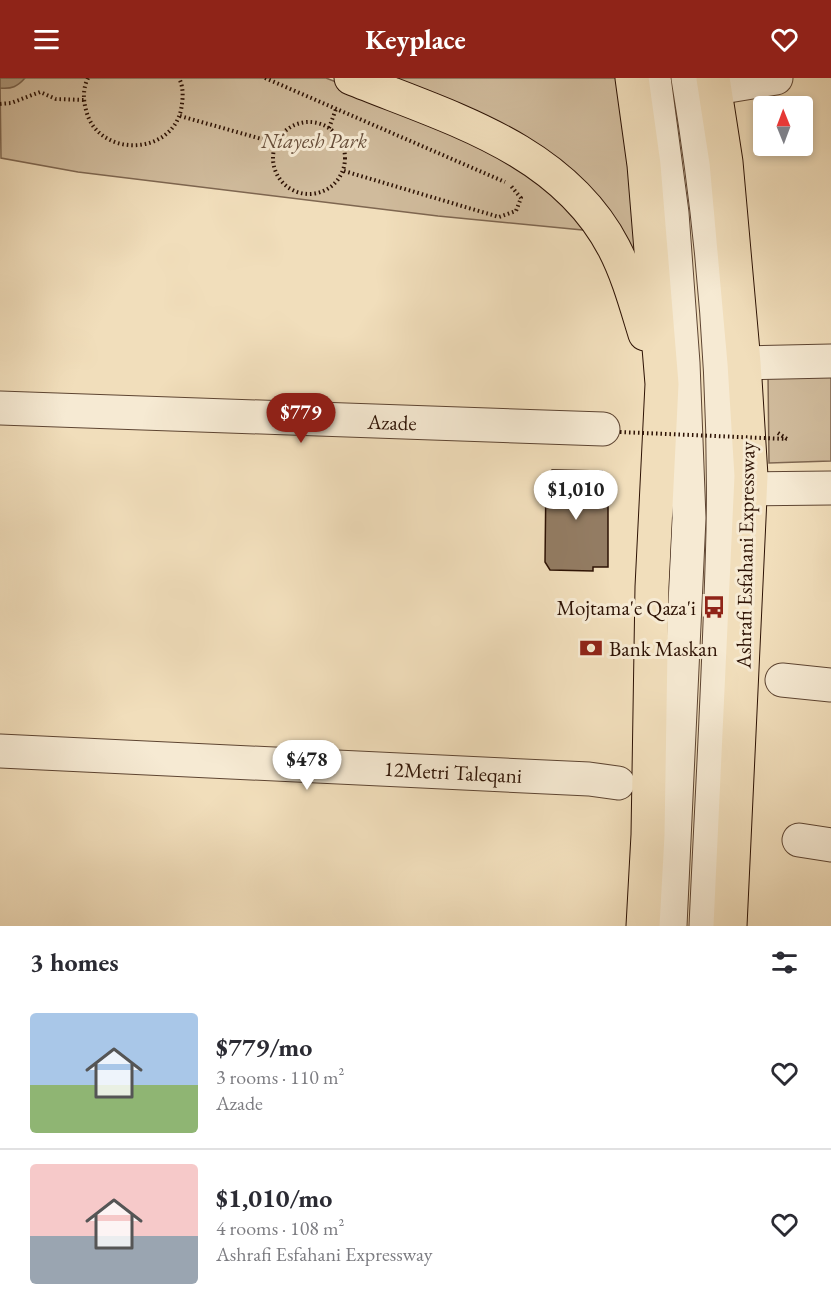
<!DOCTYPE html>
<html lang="en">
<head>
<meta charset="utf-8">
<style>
  :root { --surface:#fff; --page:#f2f2f3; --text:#2b2b33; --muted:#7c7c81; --line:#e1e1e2; --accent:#8f2418 }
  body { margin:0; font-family:"EB Garamond",serif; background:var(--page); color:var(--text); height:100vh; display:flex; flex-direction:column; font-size:22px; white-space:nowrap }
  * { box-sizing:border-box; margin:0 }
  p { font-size:20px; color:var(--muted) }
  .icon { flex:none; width:33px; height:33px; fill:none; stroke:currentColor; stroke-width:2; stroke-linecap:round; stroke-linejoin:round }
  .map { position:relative; height:848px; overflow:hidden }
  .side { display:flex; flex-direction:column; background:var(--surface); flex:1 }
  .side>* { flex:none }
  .needle { width:39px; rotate:359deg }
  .controls { position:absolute; left:753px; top:18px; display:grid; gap:12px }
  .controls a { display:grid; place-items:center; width:60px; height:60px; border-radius:6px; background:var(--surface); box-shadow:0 3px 9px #0003; font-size:30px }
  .price { position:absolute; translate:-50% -51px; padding:0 14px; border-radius:21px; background:#fff; color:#222; font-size:20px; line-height:39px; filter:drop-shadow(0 2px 3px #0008) }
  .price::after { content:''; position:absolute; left:50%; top:36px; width:18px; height:14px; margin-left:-9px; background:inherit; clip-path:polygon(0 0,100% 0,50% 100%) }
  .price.selected { background:var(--accent); color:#fff }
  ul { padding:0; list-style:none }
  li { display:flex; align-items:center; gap:18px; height:150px; padding:0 30px }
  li+li { border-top:2px solid var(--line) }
  li span { display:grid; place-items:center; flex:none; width:168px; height:120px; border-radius:6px; color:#555 }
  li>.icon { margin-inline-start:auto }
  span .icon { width:72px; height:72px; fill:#fffc; stroke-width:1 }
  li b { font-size:26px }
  h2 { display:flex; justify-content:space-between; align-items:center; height:72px; padding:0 30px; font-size:26px }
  header { display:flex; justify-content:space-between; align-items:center; height:78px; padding:0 30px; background:var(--accent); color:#fff; font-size:27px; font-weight:700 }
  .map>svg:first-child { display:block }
</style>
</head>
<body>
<header><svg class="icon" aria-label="menu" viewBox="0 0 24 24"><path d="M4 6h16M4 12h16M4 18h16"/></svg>Keyplace<svg class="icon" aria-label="heart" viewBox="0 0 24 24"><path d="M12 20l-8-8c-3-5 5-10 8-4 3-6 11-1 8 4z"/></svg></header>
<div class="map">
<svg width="831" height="848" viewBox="0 0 831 848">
  <rect width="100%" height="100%" fill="#f1debb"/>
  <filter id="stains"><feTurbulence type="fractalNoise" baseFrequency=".00333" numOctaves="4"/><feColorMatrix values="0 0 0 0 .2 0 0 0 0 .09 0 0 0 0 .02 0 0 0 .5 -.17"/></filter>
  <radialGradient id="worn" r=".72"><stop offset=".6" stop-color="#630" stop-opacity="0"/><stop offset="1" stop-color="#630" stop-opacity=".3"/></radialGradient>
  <g fill="#d0bb9c" stroke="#7e6650" stroke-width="1.5">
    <path d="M0 0H326L474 58 506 74 593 153 438 138 78 94 1 80Z"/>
    <path d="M375 0H618L644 232 605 140Z"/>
    <path d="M768 296 831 297V383L769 385Z"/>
  </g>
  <path fill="#ae997d" stroke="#7a634d" stroke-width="1.5" d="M0 0H25C17 9 12 11 0 10Z"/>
  <path fill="#937c63" stroke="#2d1204" stroke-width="1.5" d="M552 392 602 393V410H608V489H593V493L550 492 545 484 546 399Z"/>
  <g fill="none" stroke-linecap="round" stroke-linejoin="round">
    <g stroke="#5e4532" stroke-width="35">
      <g id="minor">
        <path d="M654 0 672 135 683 285 689 440 670 848"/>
        <path d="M688 0C713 149 726 302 723 453 720 584 712 716 706 848"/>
        <path d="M716 10 776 0"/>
        <path d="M744 285 831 283"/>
        <path d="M0 330 603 351"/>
        <path d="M750 411 831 410"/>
        <path d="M782 602 831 607"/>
        <path d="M0 673 589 701 618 705"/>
        <path d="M799 762 831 767"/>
      </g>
    </g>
    <g stroke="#2d1204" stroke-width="35">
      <g id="highway">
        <path d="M351 0C447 39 562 70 614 170 628 197 636 227 645 256"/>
        <path d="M632 0 644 87 662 306 652 509 648 757 643 848"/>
        <path d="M713 0 726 84 744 285 751 398 730 848"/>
      </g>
    </g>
    <g stroke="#2d1204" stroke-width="4" stroke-dasharray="1.5 3" stroke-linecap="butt">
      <path d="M88 0C83 10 83 21 86 32 97 79 170 79 181 32 183 21 184 10 179 0"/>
      <path d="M265 0 505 104"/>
      <path d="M0 26 11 25 40 14 56 21 84 22"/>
      <path d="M180 38 276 65"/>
      <circle cx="309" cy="80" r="36"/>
      <path d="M329 50 336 31"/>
      <path d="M344 93 499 139 516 133 521 120 511 108"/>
      <path d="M778 355 787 361"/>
    </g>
    <use href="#minor" stroke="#f6ead3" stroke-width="33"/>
    <use href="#highway" stroke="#f1debb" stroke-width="33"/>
    <path stroke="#2d1204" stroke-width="4" stroke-dasharray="1.5 3" stroke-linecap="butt" d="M620 354 787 361"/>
  </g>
  <defs>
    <g id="bus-bare" transform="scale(1.8)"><path d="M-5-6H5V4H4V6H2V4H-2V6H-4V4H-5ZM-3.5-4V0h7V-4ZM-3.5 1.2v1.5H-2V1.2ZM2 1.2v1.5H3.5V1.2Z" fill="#8f2418" stroke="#f6ead3" stroke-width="2.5" paint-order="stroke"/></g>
    <g id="bank-bare" transform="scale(1.8)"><path d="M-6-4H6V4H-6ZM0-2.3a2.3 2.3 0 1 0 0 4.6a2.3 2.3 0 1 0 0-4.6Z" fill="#8f2418" stroke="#f6ead3" stroke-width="2.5" paint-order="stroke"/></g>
  </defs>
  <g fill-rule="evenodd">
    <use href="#bus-bare" x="714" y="529"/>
    <use href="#bank-bare" x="591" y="570"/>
  </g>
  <g text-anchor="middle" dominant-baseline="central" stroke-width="6" stroke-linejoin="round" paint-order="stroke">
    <g font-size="21" font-style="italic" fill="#664d39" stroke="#f6ead3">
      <text x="314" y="62">Niayesh Park</text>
    </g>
    <g font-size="21" fill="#2d1204" stroke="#f6ead3">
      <text transform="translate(392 344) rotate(2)">Azade</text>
      <text transform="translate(745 477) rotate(-89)">Ashrafi Esfahani Expressway</text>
      <text transform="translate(453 694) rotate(3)">12Metri Taleqani</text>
    </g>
    <g font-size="21" fill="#2d1204" stroke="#f6ead3" text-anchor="end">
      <text x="696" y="529">Mojtama'e Qaza'i</text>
      <text x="609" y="570" text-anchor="start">Bank Maskan</text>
    </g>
  </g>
  <rect width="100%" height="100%" filter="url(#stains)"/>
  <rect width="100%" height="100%" fill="url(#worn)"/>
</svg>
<div class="controls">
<a><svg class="needle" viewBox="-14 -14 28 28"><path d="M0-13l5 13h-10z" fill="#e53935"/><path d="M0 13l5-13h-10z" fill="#7c7c81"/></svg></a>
</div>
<b class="price selected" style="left:301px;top:366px">$779</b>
<b class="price" style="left:576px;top:443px">$1,010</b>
<b class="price" style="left:307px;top:713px">$478</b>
</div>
<section class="side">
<h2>3 homes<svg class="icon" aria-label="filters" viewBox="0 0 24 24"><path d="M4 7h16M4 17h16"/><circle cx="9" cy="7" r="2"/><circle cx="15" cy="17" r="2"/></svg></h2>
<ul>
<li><span style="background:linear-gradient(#a9c7e8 60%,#8fb573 0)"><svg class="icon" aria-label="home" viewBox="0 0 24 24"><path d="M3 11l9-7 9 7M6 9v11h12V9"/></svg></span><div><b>$779/mo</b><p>3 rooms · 110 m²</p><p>Azade</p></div><svg class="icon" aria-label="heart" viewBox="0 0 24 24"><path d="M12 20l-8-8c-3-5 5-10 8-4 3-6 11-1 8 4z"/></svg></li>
<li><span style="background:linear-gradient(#f6c9c9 60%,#9aa5b1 0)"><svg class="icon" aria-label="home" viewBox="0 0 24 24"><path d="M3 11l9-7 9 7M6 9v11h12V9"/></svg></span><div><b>$1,010/mo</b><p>4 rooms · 108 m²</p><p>Ashrafi Esfahani Expressway</p></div><svg class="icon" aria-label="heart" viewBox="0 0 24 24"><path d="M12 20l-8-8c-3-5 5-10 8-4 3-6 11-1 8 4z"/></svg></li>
</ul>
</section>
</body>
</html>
